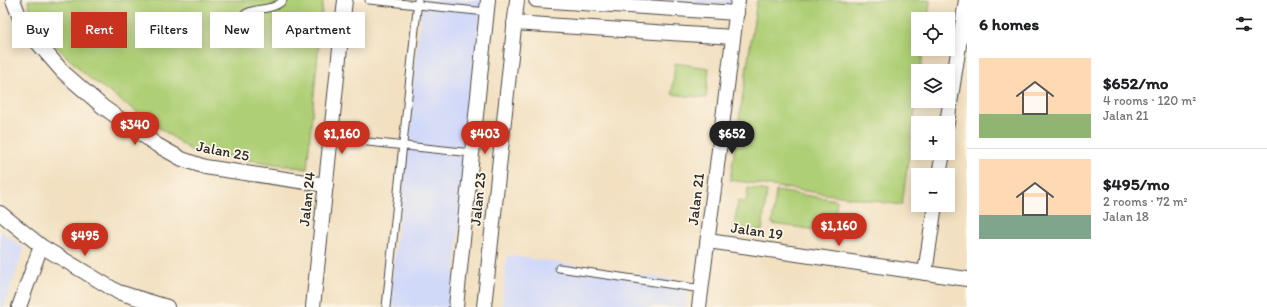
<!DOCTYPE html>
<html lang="en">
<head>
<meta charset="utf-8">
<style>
  :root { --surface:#fff; --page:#f6f6f6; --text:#202124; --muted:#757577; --line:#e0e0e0; --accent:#c8321e }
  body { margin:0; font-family:Itim,sans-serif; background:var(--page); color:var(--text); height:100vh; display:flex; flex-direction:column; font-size:15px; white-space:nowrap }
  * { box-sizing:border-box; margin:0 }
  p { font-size:13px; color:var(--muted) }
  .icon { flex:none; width:22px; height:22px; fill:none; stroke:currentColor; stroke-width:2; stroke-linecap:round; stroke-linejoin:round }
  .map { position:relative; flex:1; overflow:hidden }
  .sheet { display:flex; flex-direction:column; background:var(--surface); width:300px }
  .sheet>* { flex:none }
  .top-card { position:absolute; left:12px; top:12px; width:380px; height:36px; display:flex; gap:8px }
  .controls { position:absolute; left:911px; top:12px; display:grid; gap:8px }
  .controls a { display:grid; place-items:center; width:44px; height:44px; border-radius:0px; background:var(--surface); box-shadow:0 2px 10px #0003; font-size:20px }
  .price { position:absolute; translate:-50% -34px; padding:0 9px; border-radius:14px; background:var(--accent); color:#fff; font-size:13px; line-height:26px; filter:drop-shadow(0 1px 2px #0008) }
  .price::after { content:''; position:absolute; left:50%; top:24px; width:12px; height:9px; margin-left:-6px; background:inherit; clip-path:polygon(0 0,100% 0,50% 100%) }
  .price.selected { background:#222; color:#fff }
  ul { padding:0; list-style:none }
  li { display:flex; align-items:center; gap:12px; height:100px; padding:0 12px }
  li+li { border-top:1px solid var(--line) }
  li span { display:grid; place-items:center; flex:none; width:112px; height:80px; border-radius:0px; color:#555 }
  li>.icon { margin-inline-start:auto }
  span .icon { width:48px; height:48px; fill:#fffc; stroke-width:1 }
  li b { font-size:17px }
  h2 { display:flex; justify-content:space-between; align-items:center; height:48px; padding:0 12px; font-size:17px }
  .chip { padding:0 14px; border-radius:0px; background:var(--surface); box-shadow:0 2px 10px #0003; font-size:14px; line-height:36px }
  .chip.selected { background:var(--accent); color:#fff }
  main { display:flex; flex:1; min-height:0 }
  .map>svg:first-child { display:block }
</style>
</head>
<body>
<main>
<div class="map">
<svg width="967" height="307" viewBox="0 0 967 307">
  <rect width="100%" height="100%" fill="#fcf5e5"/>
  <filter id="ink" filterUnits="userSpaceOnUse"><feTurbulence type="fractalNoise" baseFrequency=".025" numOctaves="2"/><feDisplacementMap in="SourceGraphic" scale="8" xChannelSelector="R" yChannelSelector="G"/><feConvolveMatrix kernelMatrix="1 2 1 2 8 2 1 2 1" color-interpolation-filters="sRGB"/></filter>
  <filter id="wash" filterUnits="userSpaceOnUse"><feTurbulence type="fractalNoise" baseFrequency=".012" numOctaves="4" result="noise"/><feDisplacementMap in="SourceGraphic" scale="16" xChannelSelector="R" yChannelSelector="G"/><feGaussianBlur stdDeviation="0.9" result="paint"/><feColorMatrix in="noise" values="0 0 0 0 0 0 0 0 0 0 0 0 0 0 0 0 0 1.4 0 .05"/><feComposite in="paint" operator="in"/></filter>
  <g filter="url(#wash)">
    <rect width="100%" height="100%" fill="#f2e0c1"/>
    <g fill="#d1d9f9">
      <path d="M422 0H483L451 307H389Z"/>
      <path d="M644 0H733L732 5Z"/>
      <path d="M0 230 24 249 4 307H0Z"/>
      <path d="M507 255 689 282 686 307H502Z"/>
    </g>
    <g fill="#afcf76" stroke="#6d7d50">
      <path d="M28 0H323L307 169 192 151 88 77 33 24Z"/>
      <path d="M757 0H930L928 19H918V49H923L921 71H918V90L902 205 730 180Z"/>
      <path d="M675 63 709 68 706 98 672 94Z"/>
      <path d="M748 188 767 191 762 231 734 227 738 201 746 202Z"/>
      <path d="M776 191 837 200 833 232 772 224Z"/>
    </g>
  </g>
  <g filter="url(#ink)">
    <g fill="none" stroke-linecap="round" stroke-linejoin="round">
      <g stroke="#494642" stroke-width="9">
        <g id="lane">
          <path d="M369 0 487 12"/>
          <path d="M219 42 241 40C241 34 239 26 240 21 244 5 274 13 283 0"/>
          <path d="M330 138 472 153"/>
          <path d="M559 268 702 289"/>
          <path d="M386 307 418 0"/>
        </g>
      </g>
      <g stroke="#494642" stroke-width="16">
        <g id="street">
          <path d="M13 0 20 18 30 34 63 72 103 107 157 145 182 159 205 167 326 185"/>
          <path d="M536 0 737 13"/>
          <path d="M514 23 733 37"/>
          <path d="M947 123 966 0"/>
          <path d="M939 175 943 153"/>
          <path d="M0 213 41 246 118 292 167 307"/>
          <path d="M708 241 967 279"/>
          <path d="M925 273 935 205"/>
          <path d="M19 307 41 246"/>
          <path d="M313 307 345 0"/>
          <path d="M456 307 488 0"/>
          <path d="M484 307 517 0"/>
          <path d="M699 307 738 0"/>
        </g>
      </g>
      <use href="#lane" stroke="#fff" stroke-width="7"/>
      <use href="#street" stroke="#fff" stroke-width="14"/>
    </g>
  </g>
  <g text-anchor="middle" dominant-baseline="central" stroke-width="3.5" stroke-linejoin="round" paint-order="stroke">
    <g font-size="15" fill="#2b2b2b" stroke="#fcf5e5">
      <text transform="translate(223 151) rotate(11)">Jalan 25</text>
      <text transform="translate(307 199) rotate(-84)">Jalan 24</text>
      <text transform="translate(478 199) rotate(-84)">Jalan 23</text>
      <text transform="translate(696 199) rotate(-83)">Jalan 21</text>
      <text transform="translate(757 231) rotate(8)">Jalan 19</text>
    </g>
  </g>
</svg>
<div class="controls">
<a><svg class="icon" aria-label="locate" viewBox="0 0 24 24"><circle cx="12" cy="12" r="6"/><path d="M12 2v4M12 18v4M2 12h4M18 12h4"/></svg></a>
<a><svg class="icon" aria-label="layers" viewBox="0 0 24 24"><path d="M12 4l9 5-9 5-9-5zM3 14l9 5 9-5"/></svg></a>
<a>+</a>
<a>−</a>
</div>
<b class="price" style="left:135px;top:146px">$340</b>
<b class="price" style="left:342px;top:155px">$1,160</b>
<b class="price" style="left:485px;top:155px">$403</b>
<b class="price selected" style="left:732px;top:155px">$652</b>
<b class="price" style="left:839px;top:247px">$1,160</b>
<b class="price" style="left:85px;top:257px">$495</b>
<div class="top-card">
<a class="chip">Buy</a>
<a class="chip selected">Rent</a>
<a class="chip">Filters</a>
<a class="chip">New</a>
<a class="chip">Apartment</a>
</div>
</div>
<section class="sheet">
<h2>6 homes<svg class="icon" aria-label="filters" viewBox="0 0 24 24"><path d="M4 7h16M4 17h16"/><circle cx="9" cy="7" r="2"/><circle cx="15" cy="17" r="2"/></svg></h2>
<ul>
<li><span style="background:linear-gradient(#ffd9b3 70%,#8fb573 0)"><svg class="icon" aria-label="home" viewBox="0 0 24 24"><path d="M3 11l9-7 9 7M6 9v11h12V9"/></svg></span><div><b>$652/mo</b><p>4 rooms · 120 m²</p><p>Jalan 21</p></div></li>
<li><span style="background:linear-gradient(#ffd9b3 70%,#7fa58c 0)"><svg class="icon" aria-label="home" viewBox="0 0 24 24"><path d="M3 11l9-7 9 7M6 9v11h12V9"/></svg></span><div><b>$495/mo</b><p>2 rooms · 72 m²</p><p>Jalan 18</p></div></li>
</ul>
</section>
</main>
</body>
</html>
